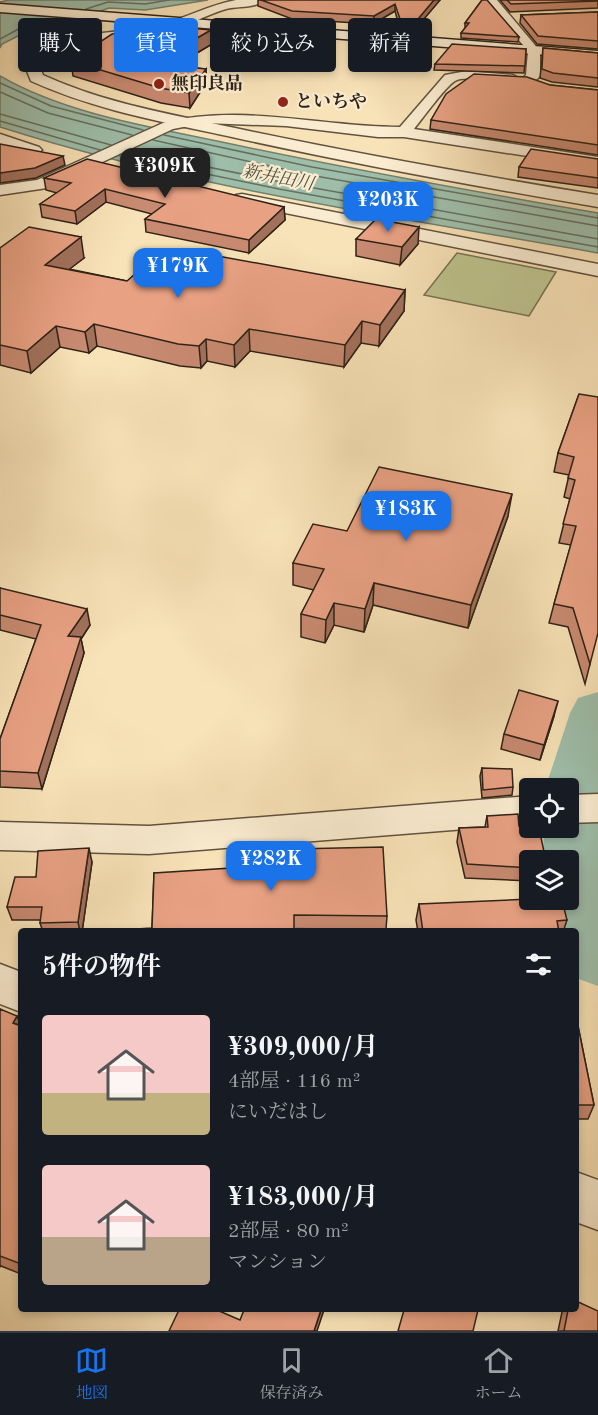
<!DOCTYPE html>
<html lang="ja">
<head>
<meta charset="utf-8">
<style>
  :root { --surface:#171b24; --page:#20242c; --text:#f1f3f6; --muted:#9ea1a6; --line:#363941; --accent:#1a73e8 }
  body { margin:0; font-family:"Old Standard TT","Noto Serif JP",serif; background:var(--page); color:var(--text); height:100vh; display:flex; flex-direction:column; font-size:22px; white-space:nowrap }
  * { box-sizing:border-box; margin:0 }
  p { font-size:20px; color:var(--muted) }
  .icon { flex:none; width:33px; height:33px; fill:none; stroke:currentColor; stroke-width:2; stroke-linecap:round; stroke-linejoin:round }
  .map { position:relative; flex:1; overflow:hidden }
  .sheet { position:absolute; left:18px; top:928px; width:561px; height:384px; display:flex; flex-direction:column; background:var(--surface); border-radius:6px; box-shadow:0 3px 9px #0003 }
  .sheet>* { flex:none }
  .hud { position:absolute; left:18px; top:18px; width:562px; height:54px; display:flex; gap:12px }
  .buttons { position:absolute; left:519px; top:778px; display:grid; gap:12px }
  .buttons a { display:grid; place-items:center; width:60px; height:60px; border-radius:6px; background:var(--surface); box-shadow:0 3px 9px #0003; font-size:30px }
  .price { position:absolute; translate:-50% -51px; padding:0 14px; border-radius:12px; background:var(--accent); color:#fff; font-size:20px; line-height:39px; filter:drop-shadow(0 2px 3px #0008) }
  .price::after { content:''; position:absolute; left:50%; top:36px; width:18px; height:14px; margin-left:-9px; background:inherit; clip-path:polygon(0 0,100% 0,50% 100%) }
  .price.selected { background:#222; color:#fff }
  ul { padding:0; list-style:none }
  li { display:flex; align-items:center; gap:18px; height:150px; padding:0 24px }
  li span { display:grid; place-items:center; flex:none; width:168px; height:120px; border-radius:6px; color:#555 }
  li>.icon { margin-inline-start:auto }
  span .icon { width:72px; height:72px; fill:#fffc; stroke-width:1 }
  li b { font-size:26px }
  h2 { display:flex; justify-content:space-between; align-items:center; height:72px; padding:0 24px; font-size:26px }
  .pill { padding:0 21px; border-radius:6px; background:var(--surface); box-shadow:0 3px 9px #0003; font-size:21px; line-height:54px }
  .pill.selected { background:var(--accent); color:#fff }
  .menu { display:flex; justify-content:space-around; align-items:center; height:84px; border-top:2px solid var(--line); background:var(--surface); font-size:16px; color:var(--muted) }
  .menu a { display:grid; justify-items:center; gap:3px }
  .menu .selected { color:var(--accent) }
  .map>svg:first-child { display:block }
</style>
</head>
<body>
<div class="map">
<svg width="598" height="1331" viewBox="0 0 598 1331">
  <rect width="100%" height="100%" fill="#f8e2b7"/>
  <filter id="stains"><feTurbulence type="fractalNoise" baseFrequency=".00333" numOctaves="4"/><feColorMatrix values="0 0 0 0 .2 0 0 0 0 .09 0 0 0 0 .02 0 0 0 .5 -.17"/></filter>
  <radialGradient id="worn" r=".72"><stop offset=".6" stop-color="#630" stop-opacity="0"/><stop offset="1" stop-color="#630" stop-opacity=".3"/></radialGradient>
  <path fill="#bec38e" stroke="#767252" stroke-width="1.5" d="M457 253 556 272 529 316 424 295Z"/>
  <g fill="#9ebeaa" stroke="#72806f" stroke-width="1.5">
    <path d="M9 0H208L145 10 109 8 63 24 26 32 2 44 0 48V2Z"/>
    <path d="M0 76C64 113 145 126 217 141 344 168 471 191 598 213V253C398 217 194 189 0 127Z"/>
  </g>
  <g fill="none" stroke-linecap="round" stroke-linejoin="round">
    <g stroke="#667060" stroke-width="1.5">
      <path d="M86 9 108 2 145 4 169 0"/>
      <path d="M0 39 24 26 59 18"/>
      <path d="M0 83 51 106 143 130"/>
      <path d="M0 92 48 113 132 135"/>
      <path d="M0 114 111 145"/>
      <path d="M0 121 100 150"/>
      <path d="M164 135 312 167 598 218"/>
      <path d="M153 140 310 175 598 226"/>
      <path d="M130 151 281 182 598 239"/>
      <path d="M120 156 279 189 598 247"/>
    </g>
    <path fill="#9ebeaa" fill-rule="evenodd" d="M598 692V986L576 978V932H559L552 900H568V861H544L543 857 544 828H568V789H545L570 713 578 698Z"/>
    <g stroke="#61523f" stroke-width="3">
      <g id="minor">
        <path d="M485 0H497L540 51V76L533 83H523L521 80 526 75 528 51Z"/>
        <path d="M467 71 513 75 520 79C507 91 471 72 455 81 446 86 422 119 414 129L598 157V167L404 137H378L286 126 204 123 173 129 47 188 0 195V185L37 180 163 123C241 103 321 127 400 127L445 75Z"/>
        <path d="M0 134 39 147 42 150 34 155 0 144Z"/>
        <path d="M242 194 598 264V276L236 203 234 199 236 195Z"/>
        <path d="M598 794V822L568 823V795Z"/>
        <path d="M530 796V824L149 854 0 850V822L149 826Z"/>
      </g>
    </g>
    <g stroke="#61523f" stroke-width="3">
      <g id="tertiary">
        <path d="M236 0H265C257 8 238 6 226 9 205 15 187 27 166 32 124 43 73 36 40 67L43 75C104 103 170 114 235 128 356 154 477 175 598 195V207C475 186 353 164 232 137 163 122 95 110 31 81L25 66C55 27 118 36 160 25 186 18 209 5 236 0Z"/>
        <path d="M0 964 21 972V1012L0 1004Z"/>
        <path d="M576 1172 598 1180V1230L576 1222Z"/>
      </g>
    </g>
    <g stroke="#2f2217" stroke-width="3">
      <path id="secondary" d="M0 4 598 51V59L0 12Z"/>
    </g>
    <use href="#minor" fill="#faecd0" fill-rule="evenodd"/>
    <use href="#tertiary" fill="#faecd0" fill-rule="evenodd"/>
    <use href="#secondary" fill="#faecd0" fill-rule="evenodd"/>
  </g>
  <g fill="#c88a71" stroke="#2f2217" stroke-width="1.5">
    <path d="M258 0H440L417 27 399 26 395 11 373 24 292 19 258 6Z"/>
    <path d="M482 0 519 37 518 42 461 38V33L465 28V23Z"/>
    <path d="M500 0H598V8L510 12Z"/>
    <path d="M598 12V49L537 44 520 23 521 15Z"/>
    <path d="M211 30 212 44 175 66 206 69V83L190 108 161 103 73 76 71 61Z"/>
    <path d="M543 48 598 53V87L552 82 540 78Z"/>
    <path d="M526 49 524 73 434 70 435 64Z"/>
    <path d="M550 85 598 90V155L430 129 431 120Z"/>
    <path d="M598 159V188L518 177 519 167Z"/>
    <path d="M44 178 284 207 285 220 249 253 146 232 145 219 152 214 106 202 77 224 42 217 40 204 57 193 46 190Z"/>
    <path d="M356 239 418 244 400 265 356 256Z"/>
    <path d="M0 248 84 258 69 269 127 281 181 272 405 290 404 311 379 346 361 343 344 367 250 351 235 367 207 361 201 368 180 366 97 346 89 353 60 347 31 373 0 365Z"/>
    <path d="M579 394 590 664 585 684 568 627 549 623 554 604 571 545 559 543 570 499 564 497 569 475 554 472 558 453Z"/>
    <path d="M508 516 468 628 373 605 364 632 334 625 325 643 301 637V614L314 590 293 585V563L347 531Z"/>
    <path d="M0 588 90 625 81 639 84 653 42 789 0 787V739L36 639 0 630Z"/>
    <path d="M554 716 540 760 501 749 504 734Z"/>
    <path d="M482 768 513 787 512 795 482 798 480 776Z"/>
    <path d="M487 816 519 826 530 861V881L465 878 457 842 459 828 485 827Z"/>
    <path d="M92 862 82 932H43L40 923 41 920H12L7 907 36 877Z"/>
    <path d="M154 873 387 916 386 929 152 928Z"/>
    <path d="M419 904 567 920 563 932H418L416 920Z"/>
    <path d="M0 1009 21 1026V1274L1 1266 0 1267Z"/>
    <path d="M576 1016 594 1105 588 1119H576Z"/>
    <path d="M564 1310H576L598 1331H558L562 1312Z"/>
  </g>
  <g fill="#a2715c" stroke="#2f2217" stroke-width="1.5">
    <path d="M434 0H440L417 27 418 19Z"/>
    <path d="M395 4V11L373 24 374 16Z"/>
    <path d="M211 30 212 44 155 78 153 63Z"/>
    <path d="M206 69V83L190 108 189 93Z"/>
    <path d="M63 156 65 165 36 178 0 183V173Z"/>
    <path d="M105 189 106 202 77 224 75 211Z"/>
    <path d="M284 207 285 220 249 253V240Z"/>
    <path d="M419 227 418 244 400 265 402 247Z"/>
    <path d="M81 237 84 258 49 285 45 265Z"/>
    <path d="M405 290 404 311 379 346 380 325Z"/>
    <path d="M362 321 361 343 344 367 345 345Z"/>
    <path d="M94 324 97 346 89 353 85 332Z"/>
    <path d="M56 326 60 347 31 373 27 351Z"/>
    <path d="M249 329 250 351 235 367 234 345Z"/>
    <path d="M206 339 207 361 201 368 199 346Z"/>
    <path d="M512 494 508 516 468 628 471 605Z"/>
    <path d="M374 583 373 605 364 632 365 609Z"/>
    <path d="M334 603V625L325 643 326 620Z"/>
    <path d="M87 609 90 625 81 639 84 653 42 789 38 773 68 636Z"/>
    <path d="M558 701 554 716 540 760 544 745Z"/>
    <path d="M89 848 92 862 82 932H80L78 922Z"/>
    <path d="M17 1016 21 1026 13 1023Z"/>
    <path d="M321 1310H324L317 1331H314Z"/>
  </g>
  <g fill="#e8a183" stroke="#2f2217" stroke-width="1.5">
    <path d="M261 0H434L418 19H400L395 4 374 16 292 11Z"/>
    <path d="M482 0H487L519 37 461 33 469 23H465Z"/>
    <path d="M507 0H598V1L511 4Z"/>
    <path d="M598 12V41L538 36 521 15Z"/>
    <path d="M166 26 211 30 153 63 206 69 189 93 160 88 71 61 112 34Z"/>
    <path d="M452 44 526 49 525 66 435 64Z"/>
    <path d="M543 48 598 53V78L553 73 542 69Z"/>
    <path d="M474 74 527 77 550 85 598 90V145L431 120 446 94Z"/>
    <path d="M0 144 63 156 35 168 0 173Z"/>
    <path d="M531 149 598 159V178L519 167Z"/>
    <path d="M87 159 284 207 249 240 145 219 165 204 105 189 75 211 40 204 71 183 44 178Z"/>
    <path d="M376 219 419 227 402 247 356 239Z"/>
    <path d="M29 227 81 237 45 265 127 281 145 265 181 272 201 253 405 290 380 325 362 321 345 345 249 329 234 345 206 339 199 346 178 344 94 324 85 332 56 326 27 351 0 345V248Z"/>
    <path d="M579 394 598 397V633L590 664 573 608 554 604 576 526 563 524 575 480 568 478 574 457 558 453Z"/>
    <path d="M379 467 512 494 471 605 374 583 365 609 334 603 326 620 301 614 324 569 293 563 313 524 347 531Z"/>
    <path d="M0 588 87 609 68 636 81 637 38 773 0 771V739L41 625 0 615Z"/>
    <path d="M519 690 558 701 544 745 504 734Z"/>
    <path d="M482 768 512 769 513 787 483 790Z"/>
    <path d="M518 814 519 826H530V828H539L546 861H530V868L467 864 459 828 488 827 487 816Z"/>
    <path d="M383 847 387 916 294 915V931L121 932V930L152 928 154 873 231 868V864L290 862 294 849Z"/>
    <path d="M89 848 78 922 40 923 42 907H7L15 877H36L38 851Z"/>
    <path d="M530 899V900H562L567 920 557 921 559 932H423L419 904Z"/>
    <path d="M0 1009 17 1016 13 1023 21 1026V1264L0 1256Z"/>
    <path d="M576 1016 594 1105H576Z"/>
    <path d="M576 1301 598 1311V1331H564L568 1310H576Z"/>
    <path d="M179 1310H217L240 1320 244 1310H321L314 1331H169Z"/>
    <path d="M404 1310H478L473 1331H398Z"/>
  </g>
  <g fill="#8f2418" stroke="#faecd0" stroke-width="2">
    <circle cx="159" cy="84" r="6"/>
    <circle cx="283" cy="102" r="6"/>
  </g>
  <g text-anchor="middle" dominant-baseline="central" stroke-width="4.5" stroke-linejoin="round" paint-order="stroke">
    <g font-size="18" font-weight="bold" fill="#2f2217" stroke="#faecd0" text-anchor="start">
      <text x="171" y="84">無印良品</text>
      <text x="295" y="102">といちや</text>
    </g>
    <g font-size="18" font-style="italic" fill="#505143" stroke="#faecd0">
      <text transform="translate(278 178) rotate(11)">新井田川</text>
    </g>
  </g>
  <rect width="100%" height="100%" filter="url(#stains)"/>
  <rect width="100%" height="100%" fill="url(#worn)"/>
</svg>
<div class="buttons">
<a><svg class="icon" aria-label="locate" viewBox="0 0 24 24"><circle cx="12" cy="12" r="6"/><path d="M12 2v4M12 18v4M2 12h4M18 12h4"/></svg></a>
<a><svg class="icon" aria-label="layers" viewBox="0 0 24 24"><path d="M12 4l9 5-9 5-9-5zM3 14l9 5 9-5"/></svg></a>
</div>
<b class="price selected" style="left:165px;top:199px">¥309K</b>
<b class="price" style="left:388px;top:233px">¥203K</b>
<b class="price" style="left:178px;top:299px">¥179K</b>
<b class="price" style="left:406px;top:542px">¥183K</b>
<b class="price" style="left:271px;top:892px">¥282K</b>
<div class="hud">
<a class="pill">購入</a>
<a class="pill selected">賃貸</a>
<a class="pill">絞り込み</a>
<a class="pill">新着</a>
</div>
<section class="sheet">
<h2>5件の物件<svg class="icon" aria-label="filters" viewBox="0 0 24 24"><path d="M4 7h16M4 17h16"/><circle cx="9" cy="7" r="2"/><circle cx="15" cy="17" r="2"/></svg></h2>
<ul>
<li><span style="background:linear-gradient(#f6c9c9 65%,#c2b280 0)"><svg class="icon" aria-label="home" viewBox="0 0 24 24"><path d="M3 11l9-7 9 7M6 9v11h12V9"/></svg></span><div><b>¥309,000/月</b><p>4部屋 · 116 m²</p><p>にいだはし</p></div></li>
<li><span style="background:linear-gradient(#f6c9c9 60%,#b9a48a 0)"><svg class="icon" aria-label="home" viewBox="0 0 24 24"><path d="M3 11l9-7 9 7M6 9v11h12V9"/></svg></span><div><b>¥183,000/月</b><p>2部屋 · 80 m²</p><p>マンション</p></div></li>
</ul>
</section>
</div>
<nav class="menu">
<a class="selected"><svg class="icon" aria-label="map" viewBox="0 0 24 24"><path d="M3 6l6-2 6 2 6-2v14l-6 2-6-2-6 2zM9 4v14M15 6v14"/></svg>地図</a>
<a><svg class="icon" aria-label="saved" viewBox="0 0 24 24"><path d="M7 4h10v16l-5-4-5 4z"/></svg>保存済み</a>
<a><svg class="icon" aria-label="home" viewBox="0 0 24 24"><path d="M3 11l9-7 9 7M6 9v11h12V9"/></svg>ホーム</a>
</nav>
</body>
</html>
